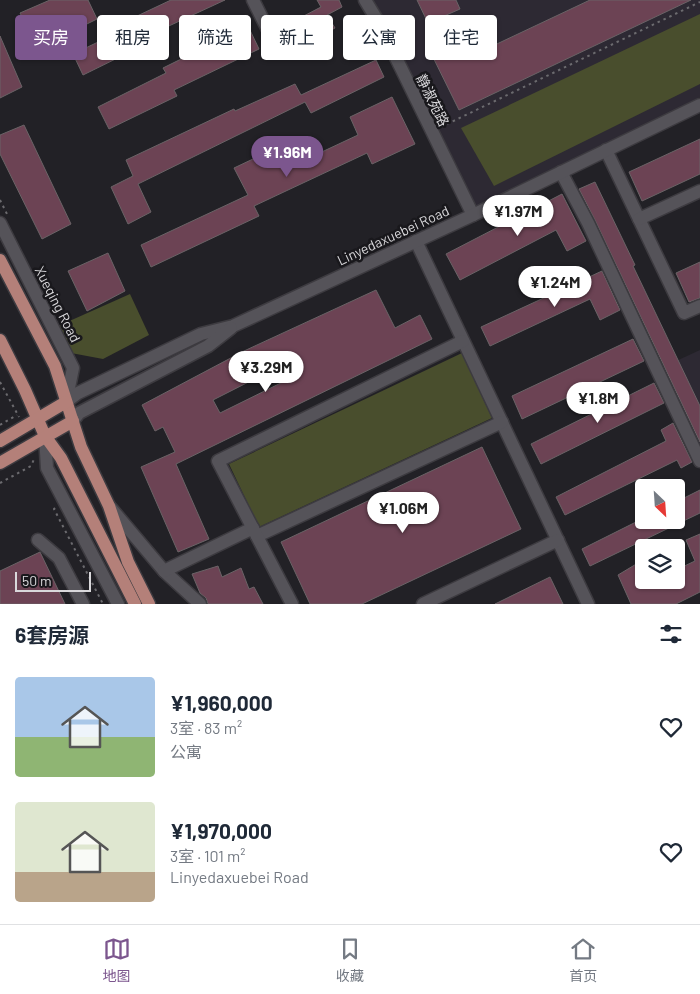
<!DOCTYPE html>
<html lang="zh">
<head>
<meta charset="utf-8">
<style>
  :root { --surface:#fff; --page:#f2f2f3; --text:#1f2937; --muted:#747a83; --line:#e0e1e3; --accent:#7c568e }
  body { margin:0; font-family:Barlow,"Noto Sans SC",sans-serif; background:var(--page); color:var(--text); height:100vh; display:flex; flex-direction:column; font-size:19px; white-space:nowrap }
  * { box-sizing:border-box; margin:0 }
  p { font-size:16px; color:var(--muted) }
  .icon { flex:none; width:28px; height:28px; fill:none; stroke:currentColor; stroke-width:2; stroke-linecap:round; stroke-linejoin:round }
  .map { position:relative; height:604px; overflow:hidden }
  .drawer { display:flex; flex-direction:column; background:var(--surface); flex:1 }
  .drawer>* { flex:none }
  .hud { position:absolute; left:15px; top:15px; width:670px; height:45px; display:flex; gap:10px }
  .needle { width:32px; rotate:155deg }
  .fabs { position:absolute; left:635px; top:479px; display:grid; gap:10px }
  .fabs a { display:grid; place-items:center; width:50px; height:50px; border-radius:5px; background:var(--surface); box-shadow:0 1px 4px #0004; font-size:25px }
  .scale { position:absolute; left:15px; bottom:12px; width:76px; box-sizing:border-box; padding-left:5px; border:2px solid #d9d8db; border-top:0; font-size:14px; line-height:18px; white-space:nowrap; color:#d9d8db; -webkit-text-stroke:4px #19181c; paint-order:stroke }
  .price { position:absolute; translate:-50% -42px; padding:0 11px; border-radius:18px; background:#fff; color:#222; font-size:16px; line-height:32px; filter:drop-shadow(0 1px 2px #0008) }
  .price::after { content:''; position:absolute; left:50%; top:30px; width:15px; height:11px; margin-left:-8px; background:inherit; clip-path:polygon(0 0,100% 0,50% 100%) }
  .price.on { background:var(--accent); color:#fff }
  ul { padding:0; list-style:none }
  li { display:flex; align-items:center; gap:15px; height:125px; padding:0 15px }
  li span { display:grid; place-items:center; flex:none; width:140px; height:100px; border-radius:5px; color:#555 }
  li>.icon { margin-inline-start:auto }
  span .icon { width:60px; height:60px; fill:#fffc; stroke-width:1 }
  li b { font-size:21px }
  h2 { display:flex; justify-content:space-between; align-items:center; height:60px; padding:0 15px; font-size:21px }
  .chip { padding:0 18px; border-radius:5px; background:var(--surface); box-shadow:0 1px 4px #0004; font-size:18px; line-height:45px }
  .chip.on { background:var(--accent); color:#fff }
  .tab-bar { display:flex; justify-content:space-around; align-items:center; height:70px; border-top:1px solid var(--line); background:var(--surface); font-size:14px; color:var(--muted) }
  .tab-bar a { display:grid; justify-items:center; gap:2px }
  .tab-bar .on { color:var(--accent) }
  .map>svg:first-child { display:block }
</style>
</head>
<body>
<div class="map">
<svg width="700" height="604" viewBox="0 0 700 604">
  <rect width="100%" height="100%" fill="#222126"/>
  <g fill="#2d2933">
    <path d="M366 0H700V97L473 215Z"/>
    <path d="M700 350V452L661 368Z"/>
  </g>
  <g fill="#494e2d">
    <path d="M700 14V84L494 186 461 128Z"/>
    <path d="M130 294 149 335 103 359 71 353 56 327Z"/>
    <path d="M462 353 492 418 259 527 229 464Z"/>
  </g>
  <g fill="#6c4354" stroke="#6a6366" fill-rule="evenodd">
    <path d="M50 0H88L97 19 38 48 20 13Z"/>
    <path d="M171 0H225L145 37 148 43 83 75 73 54 138 23 135 17Z"/>
    <path d="M317 0H339L342 7 327 15 335 28 287 54 279 41 280 38 277 30 321 7Z"/>
    <path d="M417 0H456L460 9 428 23Z"/>
    <path d="M590 0H691L459 110 426 43 468 23 482 51Z"/>
    <path d="M248 26 259 49 174 90 177 96 109 129 98 107 166 73 163 68Z"/>
    <path d="M0 36 22 87 0 98Z"/>
    <path d="M376 60 384 77 311 113 305 102 138 184 151 212 128 224 111 187 133 176 126 160 234 109 235 111 295 84 301 95Z"/>
    <path d="M392 97 415 144 372 164 367 153 288 190 254 206 259 216 151 267 141 245 248 195 234 168 270 151 266 143 281 137 294 165 358 135 350 117Z"/>
    <path d="M24 125 71 224 42 239 0 154V135Z"/>
    <path d="M700 139V174L642 201 629 172Z"/>
    <path d="M595 182 635 265 633 266 700 406V442L595 220 579 189Z"/>
    <path d="M562 194 586 241 567 251 556 230 460 280 446 254Z"/>
    <path d="M108 253 125 291 87 311 68 271Z"/>
    <path d="M700 262V298L689 302 676 273Z"/>
    <path d="M602 271 620 310 600 320 590 299 490 346 481 327Z"/>
    <path d="M376 290 395 328 420 315 432 339 176 464 209 539 178 552 141 467 175 452 163 427 155 431 142 405 244 351ZM284 364 291 378 220 413 213 400Z"/>
    <path d="M633 339 644 361 522 419 512 396Z"/>
    <path d="M654 383 664 403 541 464 531 444Z"/>
    <path d="M673 423 692 462 681 468 677 460 565 515 556 497 666 441 661 430Z"/>
    <path d="M482 447 521 529 362 604H310L281 542Z"/>
    <path d="M700 490V513L590 566 582 549 640 520H676V502Z"/>
    <path d="M700 534V592L676 604H631L618 575 638 563 644 573V580H647L649 583 656 580H676V570L695 561 686 540Z"/>
    <path d="M40 552 65 604H0V571Z"/>
    <path d="M218 566 222 577 241 568 249 589 254 587 263 604H208L206 598 200 593 192 574Z"/>
    <path d="M550 577 563 604H495Z"/>
  </g>
  <g fill="none" stroke-linecap="round" stroke-linejoin="round">
    <g stroke="#3d3b40" stroke-width="15">
      <g id="minor">
        <path d="M253 0 272 38"/>
        <path d="M365 0 379 23 473 215"/>
        <path d="M606 150 684 313 700 306"/>
        <path d="M561 172 588 223 700 461"/>
        <path d="M639 219 700 191"/>
        <path d="M0 223 73 368 66 402"/>
        <path d="M416 241 588 604"/>
        <path d="M66 402 78 393 201 334 233 326 473 215 700 105"/>
        <path d="M73 421 79 413 208 346 231 328"/>
        <path d="M45 436 47 468 118 604"/>
        <path d="M110 507 164 571 200 604"/>
        <path d="M257 536 502 422"/>
        <path d="M38 540 59 558 83 604"/>
        <path d="M164 571 253 528"/>
        <path d="M292 604 218 461 463 341"/>
        <path d="M423 604 558 540"/>
      </g>
    </g>
    <g stroke="#3d3b40" stroke-width="15">
      <g id="major">
        <path d="M0 260 55 366 81 447 109 506 128 562 149 604"/>
        <path d="M0 340 25 390 45 436 61 458 135 604"/>
        <path d="M0 441 66 402"/>
        <path d="M0 463 73 421"/>
      </g>
    </g>
    <g stroke="#6c6b6f" stroke-width="2" stroke-dasharray="2.5 4" stroke-linecap="butt">
      <path d="M441 127 700 2"/>
      <path d="M0 200 7 214"/>
      <path d="M0 382 19 417"/>
      <path d="M0 425 17 415"/>
      <path d="M0 483 31 466 35 457"/>
      <path d="M55 508 54 509 103 604"/>
    </g>
    <use href="#minor" stroke="#555359" stroke-width="12"/>
    <use href="#major" stroke="#b48079" stroke-width="12"/>
  </g>
  <g text-anchor="middle" dominant-baseline="central" stroke-width="5" stroke-linejoin="round" paint-order="stroke">
    <g font-size="14" fill="#d9d8db" stroke="#19181c">
      <text transform="translate(433 100) rotate(64)">静淑苑路</text>
      <text transform="translate(393 235) rotate(-25)">Linyedaxuebei Road</text>
      <text transform="translate(58 304) rotate(63)">Xueqing Road</text>
    </g>
  </g>
</svg>
<div class="fabs">
<a><svg class="needle" viewBox="-14 -14 28 28"><path d="M0-13l5 13h-10z" fill="#e53935"/><path d="M0 13l5-13h-10z" fill="#747a83"/></svg></a>
<a><svg class="icon" aria-label="layers" viewBox="0 0 24 24"><path d="M12 4l9 5-9 5-9-5zM3 14l9 5 9-5"/></svg></a>
</div>
<div class="scale">50 m</div>
<b class="price on" style="left:287px;top:178px">¥1.96M</b>
<b class="price" style="left:518px;top:237px">¥1.97M</b>
<b class="price" style="left:555px;top:308px">¥1.24M</b>
<b class="price" style="left:266px;top:393px">¥3.29M</b>
<b class="price" style="left:598px;top:424px">¥1.8M</b>
<b class="price" style="left:403px;top:534px">¥1.06M</b>
<div class="hud">
<a class="chip on">买房</a>
<a class="chip">租房</a>
<a class="chip">筛选</a>
<a class="chip">新上</a>
<a class="chip">公寓</a>
<a class="chip">住宅</a>
</div>
</div>
<section class="drawer">
<h2>6套房源<svg class="icon" aria-label="filters" viewBox="0 0 24 24"><path d="M4 7h16M4 17h16"/><circle cx="9" cy="7" r="2"/><circle cx="15" cy="17" r="2"/></svg></h2>
<ul>
<li><span style="background:linear-gradient(#a9c7e8 60%,#8fb573 0)"><svg class="icon" aria-label="home" viewBox="0 0 24 24"><path d="M3 11l9-7 9 7M6 9v11h12V9"/></svg></span><div><b>¥1,960,000</b><p>3室 · 83 m²</p><p>公寓</p></div><svg class="icon" aria-label="heart" viewBox="0 0 24 24"><path d="M12 20l-8-8c-3-5 5-10 8-4 3-6 11-1 8 4z"/></svg></li>
<li><span style="background:linear-gradient(#dfe7d0 70%,#b9a48a 0)"><svg class="icon" aria-label="home" viewBox="0 0 24 24"><path d="M3 11l9-7 9 7M6 9v11h12V9"/></svg></span><div><b>¥1,970,000</b><p>3室 · 101 m²</p><p>Linyedaxuebei Road</p></div><svg class="icon" aria-label="heart" viewBox="0 0 24 24"><path d="M12 20l-8-8c-3-5 5-10 8-4 3-6 11-1 8 4z"/></svg></li>
</ul>
</section>
<nav class="tab-bar">
<a class="on"><svg class="icon" aria-label="map" viewBox="0 0 24 24"><path d="M3 6l6-2 6 2 6-2v14l-6 2-6-2-6 2zM9 4v14M15 6v14"/></svg>地图</a>
<a><svg class="icon" aria-label="saved" viewBox="0 0 24 24"><path d="M7 4h10v16l-5-4-5 4z"/></svg>收藏</a>
<a><svg class="icon" aria-label="home" viewBox="0 0 24 24"><path d="M3 11l9-7 9 7M6 9v11h12V9"/></svg>首页</a>
</nav>
</body>
</html>
